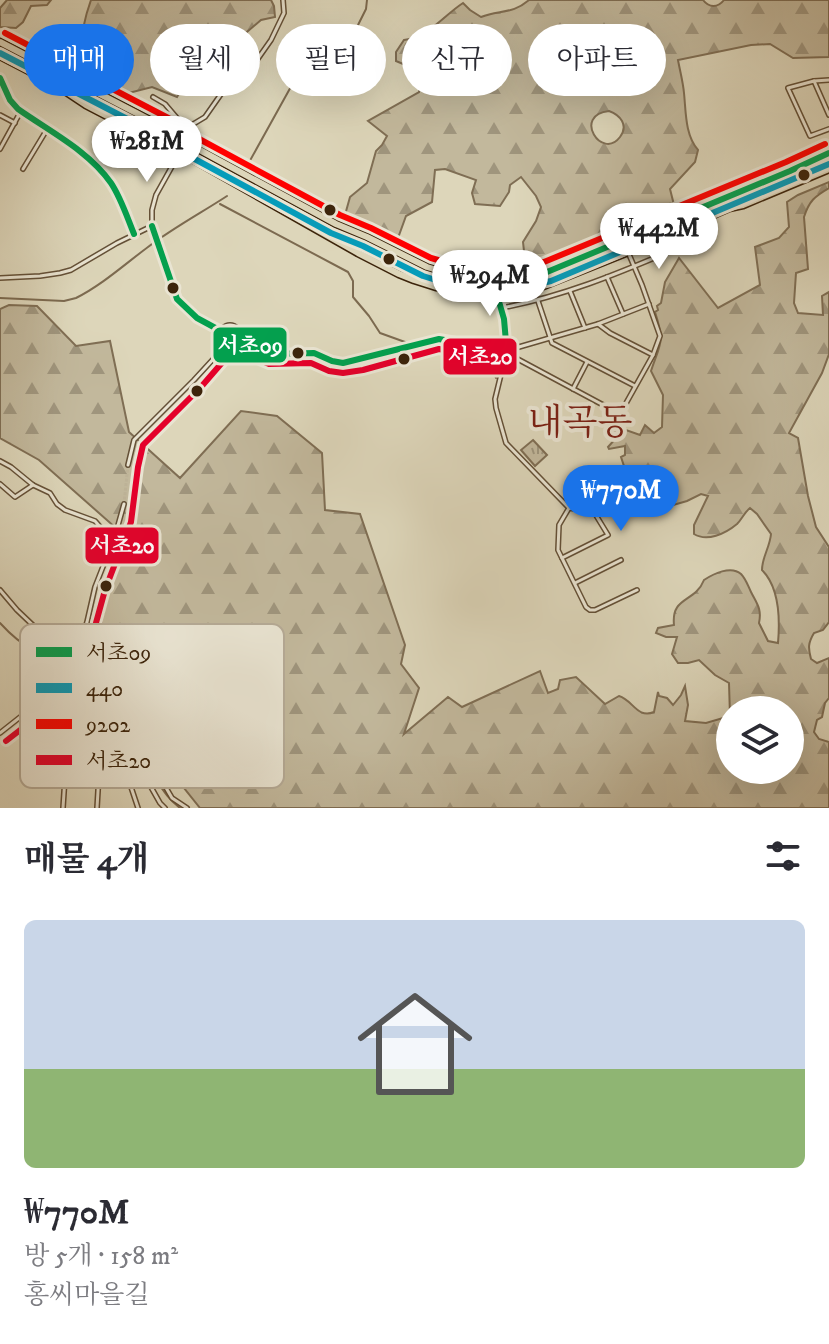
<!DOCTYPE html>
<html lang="ko">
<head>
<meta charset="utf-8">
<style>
  :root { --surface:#fff; --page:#f2f2f3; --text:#2b2b33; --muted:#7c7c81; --accent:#1a73e8 }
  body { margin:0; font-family:"IM FELL DW Pica","Noto Serif KR",serif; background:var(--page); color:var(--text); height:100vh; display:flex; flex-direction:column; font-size:30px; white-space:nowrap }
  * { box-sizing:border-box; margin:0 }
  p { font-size:26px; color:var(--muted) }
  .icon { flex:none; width:44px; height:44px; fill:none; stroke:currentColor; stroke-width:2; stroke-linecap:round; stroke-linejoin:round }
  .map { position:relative; height:808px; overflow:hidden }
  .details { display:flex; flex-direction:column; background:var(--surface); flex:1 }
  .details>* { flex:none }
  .hud { position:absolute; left:24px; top:24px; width:782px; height:72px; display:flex; gap:16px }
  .tools { position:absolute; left:716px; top:696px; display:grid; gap:16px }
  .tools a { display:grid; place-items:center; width:88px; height:88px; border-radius:50%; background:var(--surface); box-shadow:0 8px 32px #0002; font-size:40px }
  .price { position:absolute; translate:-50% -68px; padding:0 18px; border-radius:28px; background:#fff; color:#222; font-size:26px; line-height:52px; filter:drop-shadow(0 2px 4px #0008) }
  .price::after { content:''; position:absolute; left:50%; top:48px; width:24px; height:18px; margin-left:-12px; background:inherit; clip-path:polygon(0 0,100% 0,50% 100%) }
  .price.on { background:var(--accent); color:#fff }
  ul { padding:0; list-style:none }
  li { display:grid; align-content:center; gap:16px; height:424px; padding:0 24px }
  li span { display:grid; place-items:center; height:248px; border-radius:12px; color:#555 }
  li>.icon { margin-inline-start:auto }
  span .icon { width:144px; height:144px; fill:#fffc; stroke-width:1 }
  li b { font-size:34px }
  h2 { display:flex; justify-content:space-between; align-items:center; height:96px; padding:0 24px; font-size:34px }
  .pill { padding:0 28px; border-radius:36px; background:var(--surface); box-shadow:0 8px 32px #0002; font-size:28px; line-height:72px }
  .pill.on { background:var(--accent); color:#fff }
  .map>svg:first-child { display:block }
</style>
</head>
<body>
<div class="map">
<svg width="829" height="808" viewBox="0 0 829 808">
  <defs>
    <pattern id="grass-tufts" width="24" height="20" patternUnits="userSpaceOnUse" patternTransform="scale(2)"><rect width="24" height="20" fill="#c2b89c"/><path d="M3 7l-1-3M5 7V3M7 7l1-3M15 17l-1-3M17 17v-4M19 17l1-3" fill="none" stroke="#9f957d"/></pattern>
    <pattern id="forest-firs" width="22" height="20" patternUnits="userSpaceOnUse" patternTransform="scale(2)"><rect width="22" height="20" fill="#c2b89c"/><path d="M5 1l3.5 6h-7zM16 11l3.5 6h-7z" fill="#9f957d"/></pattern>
  </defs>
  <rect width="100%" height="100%" fill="#ddd6ba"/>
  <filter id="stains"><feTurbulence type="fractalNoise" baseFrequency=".0025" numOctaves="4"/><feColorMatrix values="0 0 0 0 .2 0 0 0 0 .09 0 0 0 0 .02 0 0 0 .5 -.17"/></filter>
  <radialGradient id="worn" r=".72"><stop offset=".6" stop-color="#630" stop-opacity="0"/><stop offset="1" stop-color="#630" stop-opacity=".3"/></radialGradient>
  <path fill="url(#grass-tufts)" stroke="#7f6e54" stroke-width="2" d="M533 440 547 455 535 466 521 450Z"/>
  <g fill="url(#forest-firs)" stroke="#7f6e54" stroke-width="2" fill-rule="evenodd">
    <path d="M7 0H51L47 5 31 6 23 22 16 28 0 27V8Z"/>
    <path d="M91 0H271L274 6 275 17 261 20 234 43 233 56 236 70C217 84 210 82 189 77L177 97 152 87 121 95 111 92 85 77C77 51 82 25 91 0Z"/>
    <path d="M529 0H703C709 8 718 8 724 0H829V57L793 58 770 44 751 45 678 60C680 71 683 82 684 93 686 112 685 135 698 150L695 162 670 189 674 205C628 226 575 260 525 260L523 242 536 221 541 207 536 196 521 177 510 185 509 192 500 206 475 204 472 193 476 180 445 169 435 170 432 202 406 216 398 238 374 230 345 215 350 197 367 183 376 151 382 145 387 136 368 121 419 92 422 72 396 61V52L404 40C429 37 443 16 463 3L470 10 481 17C500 10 513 14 529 0ZM609 111C620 115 629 125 620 137 602 161 572 115 609 111Z"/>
    <path d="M829 182V188C815 196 809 201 804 217L808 269 796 273 794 303 798 313 823 315 822 296 829 292V354L822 373 789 433 798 438 808 496 816 527 829 547V622L823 630 814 633C808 643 808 648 811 659L817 663 829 658V698L825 703 822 717 817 720 814 732 819 739 829 742V808H200L144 738 105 663 101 620 125 536 39 460 0 438V309L9 305 37 306 76 346 110 341 129 432 180 478 241 411 277 416 322 453 325 510 360 514 405 645 401 664 419 688 404 734 448 697 462 707 540 671 548 693 558 689 560 680 576 677 605 704 619 696C633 700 637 719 654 712L658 692 659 696 667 698 673 705 681 695 685 686 688 705 685 721 706 723 730 716 729 683 715 675 699 660 688 663H678L672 654 677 637H666L656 633 658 628 674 625C671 596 695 603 704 580 713 574 731 565 741 574 746 579 748 586 751 592 757 604 762 609 759 623L768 641 778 643C780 620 780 588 762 570 762 557 770 547 771 534L757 514 750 508C744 513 742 519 737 524 725 534 707 542 694 534V525L708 496 701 494 687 501 670 506 664 502 665 494 655 487C653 472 636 472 624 466L621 457 625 455V446L609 449 608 447 618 436 608 429 609 424 640 435 645 425 654 433 662 427 663 395 651 371C661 341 665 343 655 312L658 310 657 306 661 303 665 282 679 258 718 308 760 285 755 247 779 238 789 227 787 202 798 195ZM730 710H790V770H730Z"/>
  </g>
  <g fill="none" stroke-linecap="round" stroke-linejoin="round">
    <g stroke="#7c6a50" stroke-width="2">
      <path d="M247 166 293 83 307 75 319 65 347 51 355 31 366 9 367 0"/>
      <path d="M220 204 348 272 353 281V297L369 316 380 333 405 342"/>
      <path d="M0 298 64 301 76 298C102 285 125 264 148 247 173 228 201 213 227 196"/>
      <path d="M433 350 460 355"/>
      <path d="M472 356C487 359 491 363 496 378"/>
      <path d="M0 623C10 634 20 643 33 650 58 663 90 666 110 687 142 721 142 779 180 808"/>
    </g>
    <path stroke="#bdb297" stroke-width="3" stroke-dasharray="3 1.5" stroke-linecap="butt" d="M124 504 128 465"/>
    <g stroke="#645037" stroke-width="6">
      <g id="minor">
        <path d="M0 78 10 100 18 109C46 129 93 156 111 183 121 199 127 217 134 234"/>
        <path d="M829 80 814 81 788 88 810 136 829 129"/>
        <path d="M814 81 829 115"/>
        <path d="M153 97 165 104 187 130"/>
        <path d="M0 115 15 123"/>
        <path d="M0 149 21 111"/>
        <path d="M23 169 46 131"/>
        <path d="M607 277 623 314"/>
        <path d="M0 278 40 276 60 273 71 270 117 243 152 226"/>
        <path d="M493 281 504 319 506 342"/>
        <path d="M570 291 585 328"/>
        <path d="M538 301 552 343 635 386"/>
        <path d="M501 308C561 297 617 274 673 250"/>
        <path d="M598 324 610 333 653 355"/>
        <circle cx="230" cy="335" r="10"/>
        <path d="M221 331C204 323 189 314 177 299L152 226V210L156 195 180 152 187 130 190 126 205 117 226 87 245 77 271 40 284 13 283 0"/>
        <path d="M239 340 259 350 271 354 305 352 314 353 332 361 343 363 360 360 439 339 495 349"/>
        <circle cx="503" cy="350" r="8"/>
        <path d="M512 349 598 324 649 304"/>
        <path d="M510 355 620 414 653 355 660 336 642 285 628 252"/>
        <path d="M505 358 495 399 496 408 506 443 569 508 559 525 558 550 586 607 590 610H595L637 590"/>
        <path d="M573 389 587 362"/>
        <path d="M0 461 11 467 33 485 50 493 57 504 65 510 95 521 102 529 115 536"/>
        <path d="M128 465 134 440 194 380 217 355 225 344"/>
        <path d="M0 484 15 497 33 485"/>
        <path d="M562 558 608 535 594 512 569 508"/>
        <path d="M575 583 621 560"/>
        <path d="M0 590 17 610 38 630 78 648"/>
        <path d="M60 676C82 687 101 694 115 715L147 780 160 803 165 808"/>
        <path d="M43 699C73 725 68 723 66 761"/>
        <path d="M0 733 43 699 77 652 87 622 95 587 115 536 124 504"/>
        <path d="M92 752 99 753 100 757 97 808"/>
        <path d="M126 772 138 808"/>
        <path d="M147 780 158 774 172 798 187 808"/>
        <path d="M63 808 66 762 124 734"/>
      </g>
    </g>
    <g stroke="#3c240b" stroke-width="9">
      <g id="primary">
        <path d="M0 42 169 130 185 142 336 224 367 237 427 267 457 276 493 281 512 280 547 272 790 171 829 153"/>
        <path d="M0 56 56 85 86 105 161 144 180 152 358 253 399 274 414 280 436 287 466 290H519L543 286 628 252 729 208 743 205 829 169"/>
      </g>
    </g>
    <use href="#minor" stroke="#e9e4d2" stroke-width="3"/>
    <use href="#primary" stroke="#ddd6ba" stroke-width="6"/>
    <g stroke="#e9e4d2" stroke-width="12">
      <g id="bus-1">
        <path d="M0 78 10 100 18 109C49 131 89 151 111 183 121 198 127 217 134 234"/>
        <path d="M152 226 177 299 197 318 221 331"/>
        <path d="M239 340 271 354 314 353 332 361 343 363 439 339 495 349"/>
        <path d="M506 342 504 319 493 281 512 280 547 272 790 171 829 153"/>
      </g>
    </g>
    <g stroke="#e9e4d2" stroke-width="12">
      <path id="bus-2" d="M0 53 164 138 180 151 331 233 363 246 423 276 455 286 493 291 513 290 551 281 829 164"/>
    </g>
    <g stroke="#e9e4d2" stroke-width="12">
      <path id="bus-3" d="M5 33 174 121 190 134 340 215 371 228 431 258 459 266 493 271 511 270 544 262 786 162 825 144"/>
    </g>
    <g stroke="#e9e4d2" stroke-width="12">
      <g id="bus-4">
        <path d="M235 349 269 364 311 363 329 371 343 373 363 370 439 349 493 359"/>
        <path d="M6 741 51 706 88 652 105 590 131 522 138 467 143 445 201 387 233 350"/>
      </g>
    </g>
    <use href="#bus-1" stroke="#03a04e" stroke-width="6"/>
    <use href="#bus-2" stroke="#069cba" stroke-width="6"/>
    <use href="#bus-3" stroke="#f00" stroke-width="6"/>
    <use href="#bus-4" stroke="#e4002b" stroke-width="6"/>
  </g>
  <g fill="#3c240b" stroke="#e9e4d2" stroke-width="3">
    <circle cx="804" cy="175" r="7"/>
    <circle cx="330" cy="210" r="7"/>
    <circle cx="389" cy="259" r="7"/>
    <circle cx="173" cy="288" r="7"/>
    <circle cx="298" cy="353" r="7"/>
    <circle cx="404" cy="359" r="7"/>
    <circle cx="197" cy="391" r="7"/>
    <circle cx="106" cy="586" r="7"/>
  </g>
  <g text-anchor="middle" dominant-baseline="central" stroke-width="8" stroke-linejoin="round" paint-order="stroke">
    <g font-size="36" fill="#7a1f14" stroke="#e9e4d2">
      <text x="580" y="423">내곡동</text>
    </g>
  </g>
  <rect x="20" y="624" width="264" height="164" rx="12" fill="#e9e4d2" stroke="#b5aa96" stroke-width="2"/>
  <rect x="36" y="647" width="36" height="10" fill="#03a04e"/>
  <rect x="36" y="683" width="36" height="10" fill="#069cba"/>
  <rect x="36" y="719" width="36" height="10" fill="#f00"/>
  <rect x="36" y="755" width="36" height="10" fill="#e4002b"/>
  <g font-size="22" fill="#3c240b">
    <text x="86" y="660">서초09</text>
    <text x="86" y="696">440</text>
    <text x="86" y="732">9202</text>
    <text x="86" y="768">서초20</text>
  </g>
  <g stroke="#e9e4d2" stroke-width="3">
    <rect x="212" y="326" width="76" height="38" rx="8" fill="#03a04e"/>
    <rect x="442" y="337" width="76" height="39" rx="8" fill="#e4002b"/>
    <rect x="84" y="526" width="76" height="39" rx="8" fill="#e4002b"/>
  </g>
  <g font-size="22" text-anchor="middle" font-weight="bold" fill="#fff">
    <text x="250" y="353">서초09</text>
    <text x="480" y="364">서초20</text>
    <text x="122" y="553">서초20</text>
  </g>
  <rect width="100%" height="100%" filter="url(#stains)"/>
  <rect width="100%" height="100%" fill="url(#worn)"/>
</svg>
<div class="tools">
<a><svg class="icon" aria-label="layers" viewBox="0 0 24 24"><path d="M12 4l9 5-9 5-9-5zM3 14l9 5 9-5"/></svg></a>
</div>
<b class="price" style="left:147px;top:184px">₩281M</b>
<b class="price" style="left:659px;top:271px">₩442M</b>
<b class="price" style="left:490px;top:318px">₩294M</b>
<b class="price on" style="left:621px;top:533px">₩770M</b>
<div class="hud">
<a class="pill on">매매</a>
<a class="pill">월세</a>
<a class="pill">필터</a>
<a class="pill">신규</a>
<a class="pill">아파트</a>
</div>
</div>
<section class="details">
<h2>매물 4개<svg class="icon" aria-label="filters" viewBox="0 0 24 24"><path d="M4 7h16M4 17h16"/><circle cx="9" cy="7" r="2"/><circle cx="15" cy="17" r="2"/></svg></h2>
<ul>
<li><span style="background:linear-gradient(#c9d6e8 60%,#8fb573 0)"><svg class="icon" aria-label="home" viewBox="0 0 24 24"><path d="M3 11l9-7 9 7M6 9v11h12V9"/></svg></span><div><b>₩770M</b><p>방 5개 · 158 m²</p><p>홍씨마을길</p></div></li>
</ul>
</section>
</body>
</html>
